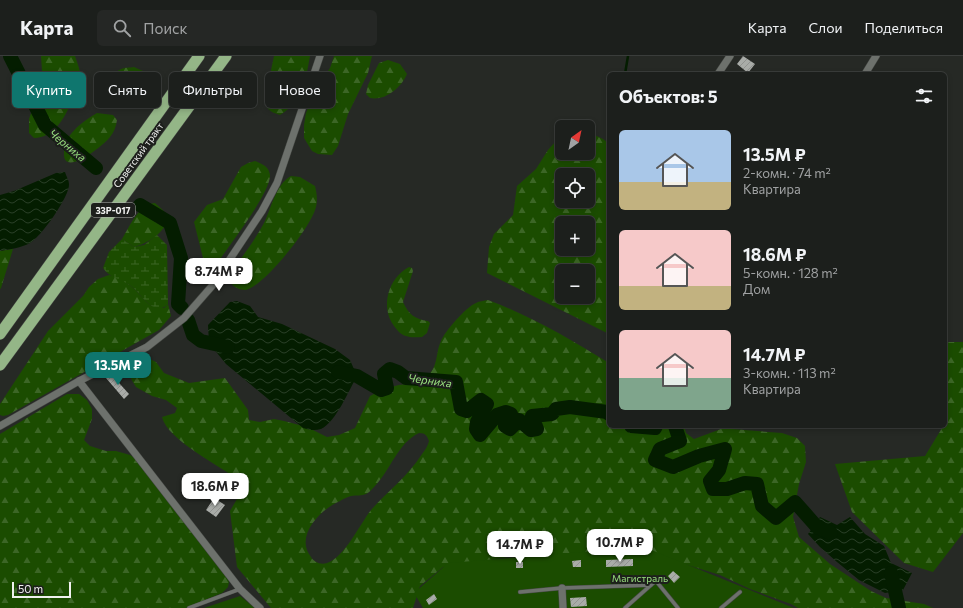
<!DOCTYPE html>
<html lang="ru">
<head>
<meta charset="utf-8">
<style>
  :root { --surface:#1c1f1c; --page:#252725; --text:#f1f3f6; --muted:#a0a2a3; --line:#3a3d3b; --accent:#0f766e }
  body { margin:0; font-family:Commissioner,sans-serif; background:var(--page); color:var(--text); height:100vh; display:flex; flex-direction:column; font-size:15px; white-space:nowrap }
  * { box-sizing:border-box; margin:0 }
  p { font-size:13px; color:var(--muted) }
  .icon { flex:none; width:22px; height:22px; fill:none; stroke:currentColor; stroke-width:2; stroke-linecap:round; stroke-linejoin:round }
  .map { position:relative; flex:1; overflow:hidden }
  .sheet { position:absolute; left:607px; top:16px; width:340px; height:356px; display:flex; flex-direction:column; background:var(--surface); border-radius:6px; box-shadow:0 2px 6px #0003,0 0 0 1px var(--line) }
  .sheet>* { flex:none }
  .banner { position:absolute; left:12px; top:16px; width:380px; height:36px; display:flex; gap:8px }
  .needle { width:26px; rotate:33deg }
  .tools { position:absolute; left:555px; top:64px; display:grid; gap:8px }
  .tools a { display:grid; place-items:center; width:40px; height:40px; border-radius:6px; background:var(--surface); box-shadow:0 2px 6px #0003,0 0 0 1px var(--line); font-size:20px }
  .scale { position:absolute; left:12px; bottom:10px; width:59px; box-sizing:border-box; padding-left:4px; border:2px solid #f0f1ef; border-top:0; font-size:11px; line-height:14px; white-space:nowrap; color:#f0f1ef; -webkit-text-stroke:3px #1d1f1c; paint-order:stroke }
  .price { position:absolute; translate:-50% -34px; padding:0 9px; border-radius:8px; background:#fff; color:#222; font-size:13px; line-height:26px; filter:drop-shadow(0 1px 2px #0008) }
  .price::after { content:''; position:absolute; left:50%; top:24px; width:12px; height:9px; margin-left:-6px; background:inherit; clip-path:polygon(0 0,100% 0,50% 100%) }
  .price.active { background:var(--accent); color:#fff }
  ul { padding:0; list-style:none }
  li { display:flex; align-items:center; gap:12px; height:100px; padding:0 12px }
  li span { display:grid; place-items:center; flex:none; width:112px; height:80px; border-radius:6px; color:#555 }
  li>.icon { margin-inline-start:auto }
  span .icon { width:48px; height:48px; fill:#fffc; stroke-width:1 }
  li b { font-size:17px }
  h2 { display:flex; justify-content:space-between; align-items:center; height:48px; padding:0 12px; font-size:17px }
  .tag { padding:0 14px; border-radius:6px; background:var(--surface); box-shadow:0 2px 6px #0003,0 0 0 1px var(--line); font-size:14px; line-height:36px }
  .tag.active { background:var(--accent); color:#fff }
  header { display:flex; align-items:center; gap:24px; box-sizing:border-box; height:56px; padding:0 20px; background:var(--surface); border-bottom:1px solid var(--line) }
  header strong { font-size:19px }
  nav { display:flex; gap:22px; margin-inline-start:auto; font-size:14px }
  .search { width:280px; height:36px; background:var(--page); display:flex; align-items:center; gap:10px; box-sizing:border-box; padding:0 14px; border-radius:6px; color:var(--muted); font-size:15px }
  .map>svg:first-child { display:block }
</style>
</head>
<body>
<header>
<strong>Карта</strong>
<div class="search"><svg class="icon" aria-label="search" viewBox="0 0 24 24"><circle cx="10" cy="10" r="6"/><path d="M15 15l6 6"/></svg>Поиск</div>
<nav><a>Карта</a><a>Слои</a><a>Поделиться</a></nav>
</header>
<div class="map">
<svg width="963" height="552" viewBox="0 0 963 552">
  <defs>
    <pattern id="forest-firs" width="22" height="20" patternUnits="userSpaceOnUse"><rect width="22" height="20" fill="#1b4c00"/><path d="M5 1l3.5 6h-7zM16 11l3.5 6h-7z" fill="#3c6626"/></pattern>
    <pattern id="wetland-marsh" width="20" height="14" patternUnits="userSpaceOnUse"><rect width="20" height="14" fill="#1b4c00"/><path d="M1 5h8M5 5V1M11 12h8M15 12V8" fill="none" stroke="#3c6626"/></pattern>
    <pattern id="water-waves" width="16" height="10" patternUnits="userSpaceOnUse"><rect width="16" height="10" fill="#041d00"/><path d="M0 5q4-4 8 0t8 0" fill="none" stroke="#293e26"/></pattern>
    <pattern id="building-hatch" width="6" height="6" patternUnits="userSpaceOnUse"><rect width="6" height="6" fill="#a9aca8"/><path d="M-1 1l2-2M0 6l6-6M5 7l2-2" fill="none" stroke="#919390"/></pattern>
  </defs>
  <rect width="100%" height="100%" fill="#262925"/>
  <g fill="url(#forest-firs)" fill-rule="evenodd">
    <path d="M41 0H75C78 9 81 15 80 24 79 32 75 38 72 45 65 61 54 82 34 82L29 77V63L39 35 41 26 42 15Z"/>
    <path d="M274 0H310C305 26 304 44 280 59 270 56 265 53 265 42Z"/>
    <path d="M334 0H372L368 17 348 58 338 90 332 99 318 98 312 95 304 82V69L306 57 317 31 330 12Z"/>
    <path d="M388 4 400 8 407 18C401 32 385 45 370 42L366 38 368 29 379 7Z"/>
    <path d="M134 11 143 15C151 31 139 38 128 46 109 44 103 21 121 13 125 11 130 12 134 11Z"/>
    <path d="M97 57 113 59 117 64C116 71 114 76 110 81 105 88 77 110 68 106 65 105 64 102 64 99 63 79 82 66 97 57Z"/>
    <path d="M588 78C596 79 603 82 609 88V278L487 217 489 191 494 178 513 159 517 130 536 113 548 94 556 85 562 81V97H588ZM562 119H588V145H562ZM562 167H588V193H562ZM562 215H588V241H562Z"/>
    <path d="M255 105C262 108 269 110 270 119 271 137 227 192 216 209L203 202 194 166 207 149 223 143 241 111 248 107Z"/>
    <path d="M291 120 300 121 315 130C317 138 318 146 315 154 309 173 265 229 246 234 242 234 238 233 235 231 230 227 230 226 228 221 240 203 254 186 264 167 272 151 275 129 291 120Z"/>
    <path d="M155 147C159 151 167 156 167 162 167 176 146 188 134 191L122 183C130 170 138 149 155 147Z"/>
    <path d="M13 193 1 232 0 233V195Z"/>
    <path d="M409 211 412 212 413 215 403 246C409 259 415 263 428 265L430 267 427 277 422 281C417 281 411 282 406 280 401 279 397 274 394 270 380 251 388 222 409 211Z"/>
    <path d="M109 219C117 221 124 225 131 230 144 240 145 252 164 252L168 248 171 260 159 274 8 359 3 360 0 359V348L48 275 83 240 89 231 98 223Z"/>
    <path d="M488 244C531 260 570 283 609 307V370H684L686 377 694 383 721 373H732L782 377 797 382 805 390 806 406 799 428 793 461 799 481 830 508 871 535 886 542 924 548 933 552H798L791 548 750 533 720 519 662 501 580 503 521 499 443 511 420 530 413 552H271L237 511 230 455 240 438 242 429 240 425C221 410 167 384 162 361L175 357 177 352 166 344 152 340 136 331 131 323 130 316 133 309 138 304 145 302 150 303 156 306 164 317 189 327 225 322 248 354 249 364 260 366 274 363 284 365 307 371 327 381 339 379 355 372 370 340C378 336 386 332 395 330 405 327 419 329 427 321 439 309 435 298 441 285 445 275 466 251 476 247 479 245 484 245 488 244ZM419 377C426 377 427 380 429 385 428 390 425 394 422 398 408 420 388 435 371 454 360 468 344 502 327 507 320 509 314 506 311 501 294 480 321 453 340 445 343 443 347 441 351 440 356 439 362 440 366 438 370 436 373 432 375 430 391 413 398 387 419 377Z"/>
    <path d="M949 286H963V477L933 516 904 507 852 456 835 408 925 400 942 372 940 370H945V289Z"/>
    <path d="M67 338H79L87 344 92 353V363L84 384 90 390 106 395H116L130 399 144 408 227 520 229 526 228 531 222 537 186 552H0V378Z"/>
  </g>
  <path fill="url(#wetland-marsh)" d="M157 179 167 189 168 248C165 251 162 253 157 252 145 249 140 236 131 230 122 223 109 222 103 212L109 196 122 183 134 191 144 189Z"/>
  <g fill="#1b4c00">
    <path d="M644 491 794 552H423L414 537 448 507Z"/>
    <path d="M240 540 255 552H204Z"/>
  </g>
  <g fill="url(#water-waves)">
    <path d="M65 116C66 120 69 124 69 128 70 140 41 181 30 187 21 192 10 193 0 195V139L14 135 56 117Z"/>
    <path d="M237 245 250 250 258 261 282 268 335 293 350 304 357 320C349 334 336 366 321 373 315 375 309 374 303 372L226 308 209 287 208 269 230 246Z"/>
    <path d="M820 461 837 469 850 461 865 478 884 490 891 507 912 517 903 534 885 537 859 524 837 506 820 491 808 478Z"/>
  </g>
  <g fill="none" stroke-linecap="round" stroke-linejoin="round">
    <path stroke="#041d00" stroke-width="2.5" d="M625 18 628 0"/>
    <g stroke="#041d00" stroke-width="14">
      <path d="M10 0 45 69 96 112"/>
      <path d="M140 149 170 167 181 202 178 248 182 252"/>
      <path d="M188 264 193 279 201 285 228 291"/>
      <path d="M338 316 357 320 381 334 387 332 384 318 390 313 398 316 406 322 456 326 461 353 467 355 481 344 487 348 477 366 476 373 480 379 497 359 506 356 511 358 505 370 510 373 519 364 531 374 537 373 532 360 552 358 556 353 570 351 607 356 609 358"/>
      <path d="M631 370 655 372 656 370"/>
      <path d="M675 370 680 385 660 393 655 404 673 411 699 400 725 393 719 414 710 425 713 433H727L745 427 757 428 762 450 776 462 795 446 817 471 831 477"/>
      <path d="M891 517 899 552"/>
    </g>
  </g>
  <g fill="url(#building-hatch)">
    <path d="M743 0 755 8 748 17 737 8Z"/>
    <path d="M111 318 129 338 124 343 106 322Z"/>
    <path d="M224 421 230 427 222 436 216 430Z"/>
    <path d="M214 442 225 449 216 461 206 454Z"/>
    <path d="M633 503V510L606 511V504Z"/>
    <path d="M581 504V511H573L572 505Z"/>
    <rect x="516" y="506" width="7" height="6"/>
    <path d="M673 515 680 521 674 527 668 520Z"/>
    <path d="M434 538 437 543 429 549 426 544Z"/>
    <path d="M586 541 587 550 571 551 570 542Z"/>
  </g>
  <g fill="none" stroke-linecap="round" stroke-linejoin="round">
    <g stroke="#454844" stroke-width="4.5">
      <g id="service">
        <path d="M651 529 656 525 678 552"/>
        <path d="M520 536 562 532 651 529 625 552"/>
        <path d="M189 552 240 533"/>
        <path d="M721 552 740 536"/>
      </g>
    </g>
    <g stroke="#454844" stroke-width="8">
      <g id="minor">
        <path d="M718 18 730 0"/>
        <path d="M865 18 876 0"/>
        <path d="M79 325 240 533 260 552"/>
        <path d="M0 370 79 325 147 291 184 262 212 230 262 155 277 127 320 0"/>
        <path d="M562 532 563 552"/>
      </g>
    </g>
    <g stroke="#454844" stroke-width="12">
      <g id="trunk">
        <path d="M0 278 199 0"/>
        <path d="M0 309 226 0"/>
      </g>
    </g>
    <use href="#service" stroke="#6d716c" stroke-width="3.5"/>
    <use href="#minor" stroke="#6d716c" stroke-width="7"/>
    <use href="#trunk" stroke="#94b687" stroke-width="11"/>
  </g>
  <g text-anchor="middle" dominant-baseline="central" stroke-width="4" stroke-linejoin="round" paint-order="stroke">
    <rect fill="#1d1f1c" stroke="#b1b2b0" stroke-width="1" x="91" y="147" width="44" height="14" rx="3"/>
    <g font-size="9" font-weight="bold" fill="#f0f1ef">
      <text x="113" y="154">33Р-017</text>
    </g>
    <g font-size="10" fill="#f0f1ef" stroke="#1d1f1c">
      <text transform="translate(138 99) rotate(-54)">Советский тракт</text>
    </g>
    <g font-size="10" fill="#97de7d" stroke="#1d1f1c">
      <text x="640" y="522">Магистраль</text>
    </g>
    <g font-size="11" font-style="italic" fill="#9ae280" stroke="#1d1f1c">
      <text transform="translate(68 89) rotate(40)">Черниха</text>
      <text transform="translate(430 324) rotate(8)">Черниха</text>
    </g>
  </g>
</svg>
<div class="tools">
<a><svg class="needle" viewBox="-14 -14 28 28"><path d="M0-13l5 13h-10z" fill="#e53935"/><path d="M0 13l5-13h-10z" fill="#a0a2a3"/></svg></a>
<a><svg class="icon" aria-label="locate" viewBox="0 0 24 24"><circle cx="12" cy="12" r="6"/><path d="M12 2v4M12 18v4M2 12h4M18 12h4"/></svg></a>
<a>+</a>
<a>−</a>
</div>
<div class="scale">50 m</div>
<b class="price" style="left:219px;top:236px">8.74M ₽</b>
<b class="price active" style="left:118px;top:330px">13.5M ₽</b>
<b class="price" style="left:215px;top:451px">18.6M ₽</b>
<b class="price" style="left:620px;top:507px">10.7M ₽</b>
<b class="price" style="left:520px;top:509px">14.7M ₽</b>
<div class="banner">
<a class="tag active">Купить</a>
<a class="tag">Снять</a>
<a class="tag">Фильтры</a>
<a class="tag">Новое</a>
</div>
<section class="sheet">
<h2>Объектов: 5<svg class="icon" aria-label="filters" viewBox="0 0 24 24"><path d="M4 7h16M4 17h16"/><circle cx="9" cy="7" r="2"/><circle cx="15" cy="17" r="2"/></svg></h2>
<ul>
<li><span style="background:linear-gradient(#a9c7e8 65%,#c2b280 0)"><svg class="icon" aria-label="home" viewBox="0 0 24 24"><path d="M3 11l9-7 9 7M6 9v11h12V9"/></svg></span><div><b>13.5M ₽</b><p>2-комн. · 74 m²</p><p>Квартира</p></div></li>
<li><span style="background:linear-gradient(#f6c9c9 70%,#c2b280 0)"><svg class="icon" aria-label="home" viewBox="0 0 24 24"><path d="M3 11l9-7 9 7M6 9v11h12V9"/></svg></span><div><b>18.6M ₽</b><p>5-комн. · 128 m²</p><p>Дом</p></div></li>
<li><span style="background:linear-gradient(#f6c9c9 60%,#7fa58c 0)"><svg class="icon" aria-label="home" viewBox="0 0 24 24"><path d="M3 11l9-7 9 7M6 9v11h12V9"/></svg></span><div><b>14.7M ₽</b><p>3-комн. · 113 m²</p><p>Квартира</p></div></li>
</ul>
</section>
</div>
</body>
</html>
